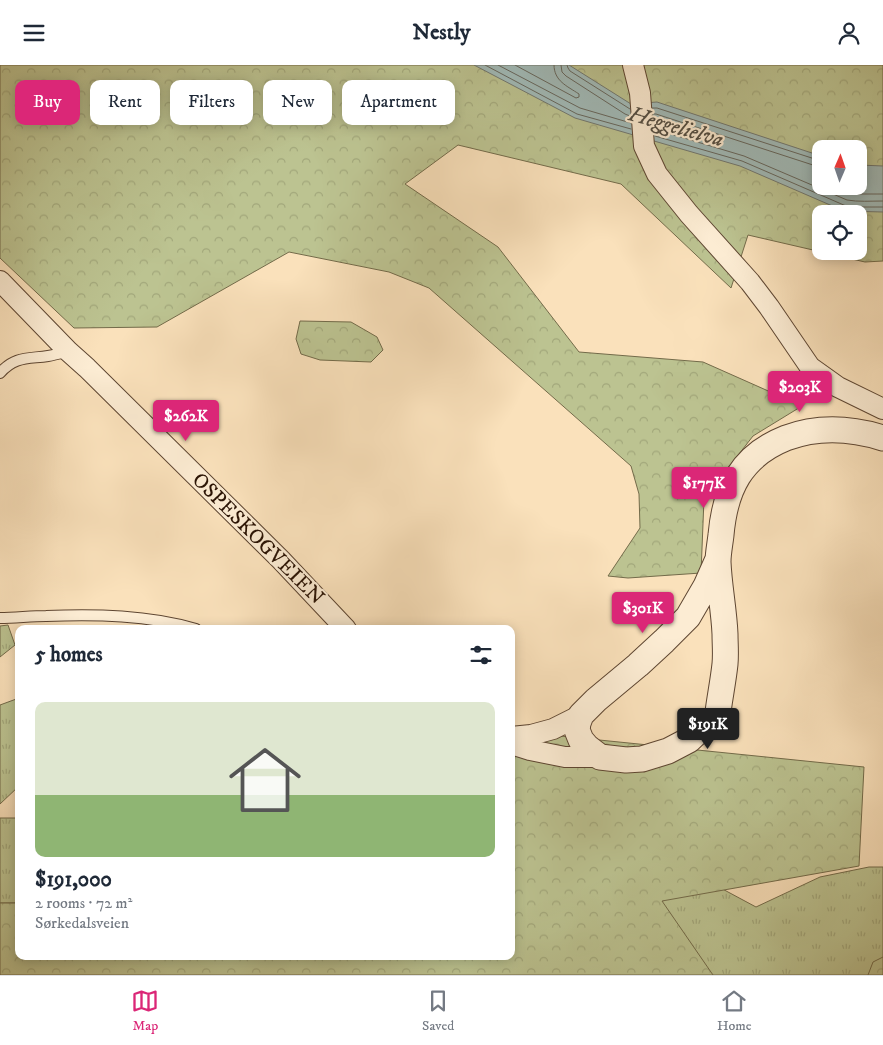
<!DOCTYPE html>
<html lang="en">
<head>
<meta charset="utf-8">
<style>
  :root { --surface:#fff; --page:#f6f6f7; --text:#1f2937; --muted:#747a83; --line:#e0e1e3; --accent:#db2777 }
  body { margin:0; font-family:"IM FELL DW Pica",serif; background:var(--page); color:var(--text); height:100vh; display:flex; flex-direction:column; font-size:19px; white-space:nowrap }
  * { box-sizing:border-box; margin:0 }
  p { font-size:16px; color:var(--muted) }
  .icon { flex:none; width:28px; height:28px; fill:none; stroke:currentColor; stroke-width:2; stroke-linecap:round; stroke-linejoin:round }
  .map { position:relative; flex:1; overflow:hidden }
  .sheet { position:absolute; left:15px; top:560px; width:500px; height:335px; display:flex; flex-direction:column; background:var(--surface); border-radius:10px; box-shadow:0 2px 12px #0003 }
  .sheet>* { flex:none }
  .top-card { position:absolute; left:15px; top:15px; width:500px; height:45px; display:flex; gap:10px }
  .needle { width:32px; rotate:2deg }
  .fabs { position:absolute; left:812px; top:75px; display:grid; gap:10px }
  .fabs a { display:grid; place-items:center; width:55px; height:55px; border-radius:10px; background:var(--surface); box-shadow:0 2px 12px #0003; font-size:25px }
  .price { position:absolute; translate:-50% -42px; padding:0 11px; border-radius:5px; background:var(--accent); color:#fff; font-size:16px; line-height:32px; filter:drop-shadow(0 1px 2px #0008) }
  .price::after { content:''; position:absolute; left:50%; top:30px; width:15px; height:11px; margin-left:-8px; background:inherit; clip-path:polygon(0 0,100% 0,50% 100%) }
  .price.on { background:#222; color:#fff }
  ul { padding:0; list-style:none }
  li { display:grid; align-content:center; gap:10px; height:265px; padding:0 20px }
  li span { display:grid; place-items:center; height:155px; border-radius:10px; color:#555 }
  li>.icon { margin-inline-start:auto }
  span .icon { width:90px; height:90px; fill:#fffc; stroke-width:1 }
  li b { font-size:21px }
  h2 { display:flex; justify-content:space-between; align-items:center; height:60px; padding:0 20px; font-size:21px }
  .tag { padding:0 18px; border-radius:10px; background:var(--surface); box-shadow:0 2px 12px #0003; font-size:18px; line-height:45px }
  .tag.on { background:var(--accent); color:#fff }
  header { display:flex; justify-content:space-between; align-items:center; height:65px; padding:0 20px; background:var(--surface); font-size:22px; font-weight:700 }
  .dock { display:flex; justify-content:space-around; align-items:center; height:70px; border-top:1px solid var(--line); background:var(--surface); font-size:14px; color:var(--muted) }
  .dock a { display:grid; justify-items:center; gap:2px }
  .dock .on { color:var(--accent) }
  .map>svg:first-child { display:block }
</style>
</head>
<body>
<header><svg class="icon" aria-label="menu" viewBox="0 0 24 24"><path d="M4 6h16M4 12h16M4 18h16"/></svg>Nestly<svg class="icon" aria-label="person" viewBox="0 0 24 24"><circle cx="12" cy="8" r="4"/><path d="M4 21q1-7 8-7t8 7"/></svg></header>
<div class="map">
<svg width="883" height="910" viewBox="0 0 883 910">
  <defs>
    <pattern id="grass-tufts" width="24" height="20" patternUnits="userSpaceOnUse" patternTransform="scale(1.25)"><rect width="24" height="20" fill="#bcc391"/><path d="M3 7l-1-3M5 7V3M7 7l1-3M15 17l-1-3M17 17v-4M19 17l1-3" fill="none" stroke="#a2a77b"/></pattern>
    <pattern id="forest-crowns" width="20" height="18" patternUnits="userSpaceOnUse" patternTransform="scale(1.25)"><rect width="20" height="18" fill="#bcc391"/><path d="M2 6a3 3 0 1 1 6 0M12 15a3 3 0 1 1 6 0" fill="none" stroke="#a2a77b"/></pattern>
  </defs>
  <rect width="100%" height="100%" fill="#fae1bb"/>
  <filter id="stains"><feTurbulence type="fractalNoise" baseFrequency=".004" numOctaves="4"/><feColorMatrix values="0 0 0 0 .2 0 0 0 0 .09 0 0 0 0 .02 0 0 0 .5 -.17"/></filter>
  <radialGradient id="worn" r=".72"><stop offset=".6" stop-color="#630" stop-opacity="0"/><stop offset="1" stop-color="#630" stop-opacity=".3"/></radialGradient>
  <g fill="url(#grass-tufts)" stroke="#736b4a">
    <path d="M8 560 15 580 0 592V561Z"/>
    <path d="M19 633V721L0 739V640Z"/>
    <rect x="0" y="753" width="19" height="85"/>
    <path d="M869 802H883V910H701L659 840 682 818 715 820 756 842 820 812Z"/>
  </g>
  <g fill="url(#forest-crowns)" stroke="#736b4a" fill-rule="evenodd">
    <path d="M0 0H883V196L865 197 748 170 731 223 621 119 458 80 405 119 498 182 579 287 703 297 802 341 753 371 704 434 701 508 628 513 608 511 640 463 639 429 631 401 429 223 389 207 289 187 157 262 74 263 0 193ZM821 84H859V121H821ZM821 149H859V186H821Z"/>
    <path d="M300 256 351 257 377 272 383 285 371 297 320 295 301 289 296 274Z"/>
    <path d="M511 666 864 702 859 801 662 836 713 910H0V838H19V891H511Z"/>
    <path d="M883 892V910H868L873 897Z"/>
  </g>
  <path fill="#a1bbb9" stroke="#717871" d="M474 0H569L631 39 657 37 821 91V121H859V100L883 101V147L844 146 740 101 575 53Z"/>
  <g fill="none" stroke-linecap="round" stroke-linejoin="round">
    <g stroke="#66675e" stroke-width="1">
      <path d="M485 0 577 49 631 64"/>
      <path d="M498 0 580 43 631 58"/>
      <path d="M515 0 576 33 579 32V29C567 21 554 16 554 0"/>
      <path d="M561 0 562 7 566 11 625 49 630 51"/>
      <path d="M567 0 568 3 570 6 630 44"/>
      <path d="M652 43H657L821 96"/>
      <path d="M653 49H656L816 101 821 102"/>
      <path d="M654 64 744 91 847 135C858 137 871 136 883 136"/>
      <path d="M655 71 742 96 853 144 860 142H883"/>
      <path d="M834 121 854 129H883"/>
    </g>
    <g stroke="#5e4632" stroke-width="12">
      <g id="service">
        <path d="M0 308C15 291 28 294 48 291 55 290 61 288 68 286"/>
        <path d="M0 553C15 553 31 551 46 551 96 549 148 550 196 564"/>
      </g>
    </g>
    <g stroke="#5e4632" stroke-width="22">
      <g id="minor">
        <path d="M633 0 640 28 644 81 657 109 689 149 750 217 769 242 810 302 838 322 883 344"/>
        <path d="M0 216 68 286 87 303 281 495 346 564"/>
        <path d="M511 672 531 670 553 664 581 650"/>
        <path d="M511 679 530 685 565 692H600"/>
      </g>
    </g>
    <g stroke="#5e4632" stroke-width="27">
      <path id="tertiary" d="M718 494 706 521 688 552 664 576 638 600 596 635 581 650 578 658 577 665 581 675 587 682 600 692 626 695 642 694 668 686 689 675 708 657 717 655C719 636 723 618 725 599 726 589 725 578 725 569 724 545 719 521 718 497 718 488 720 479 721 470 725 424 741 391 786 373 818 361 851 363 883 373"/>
    </g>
    <use href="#service" stroke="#fcecd3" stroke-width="10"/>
    <use href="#minor" stroke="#fcecd3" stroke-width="20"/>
    <use href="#tertiary" stroke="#fcecd3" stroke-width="25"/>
  </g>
  <g text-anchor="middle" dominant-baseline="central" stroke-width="4.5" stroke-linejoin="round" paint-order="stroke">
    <g font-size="21" fill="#2a1304" stroke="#fcecd3">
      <text transform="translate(258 474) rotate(45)">OSPESKOGVEIEN</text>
    </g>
    <g font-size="22" font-style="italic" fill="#544e43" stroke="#fcecd3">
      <text transform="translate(676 62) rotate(16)">Heggelielva</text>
    </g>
  </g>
  <rect width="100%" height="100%" filter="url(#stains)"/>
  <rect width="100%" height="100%" fill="url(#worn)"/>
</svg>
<div class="fabs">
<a><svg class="needle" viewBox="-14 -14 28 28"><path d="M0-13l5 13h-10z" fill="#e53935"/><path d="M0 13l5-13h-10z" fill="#747a83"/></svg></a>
<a><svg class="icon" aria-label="locate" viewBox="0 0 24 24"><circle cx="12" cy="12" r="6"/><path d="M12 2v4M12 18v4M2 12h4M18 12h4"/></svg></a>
</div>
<b class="price" style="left:800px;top:348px">$203K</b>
<b class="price" style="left:186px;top:377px">$262K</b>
<b class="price" style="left:704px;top:444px">$177K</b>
<b class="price" style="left:643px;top:569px">$301K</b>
<b class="price on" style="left:708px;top:685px">$191K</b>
<div class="top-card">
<a class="tag on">Buy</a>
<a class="tag">Rent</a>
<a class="tag">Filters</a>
<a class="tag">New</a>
<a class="tag">Apartment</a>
</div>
<section class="sheet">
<h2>5 homes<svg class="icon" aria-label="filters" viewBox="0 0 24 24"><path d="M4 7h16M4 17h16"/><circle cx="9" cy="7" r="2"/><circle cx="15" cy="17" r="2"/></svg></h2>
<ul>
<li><span style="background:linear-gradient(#dfe7d0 60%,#8fb573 0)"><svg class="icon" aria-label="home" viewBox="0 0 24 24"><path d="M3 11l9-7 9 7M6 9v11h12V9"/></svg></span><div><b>$191,000</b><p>2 rooms · 72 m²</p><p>Sørkedalsveien</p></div></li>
</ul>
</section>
</div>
<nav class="dock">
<a class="on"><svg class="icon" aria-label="map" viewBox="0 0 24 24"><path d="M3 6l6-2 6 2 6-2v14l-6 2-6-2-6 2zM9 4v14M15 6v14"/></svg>Map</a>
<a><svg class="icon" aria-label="saved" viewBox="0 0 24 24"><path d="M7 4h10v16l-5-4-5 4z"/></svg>Saved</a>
<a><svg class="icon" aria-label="home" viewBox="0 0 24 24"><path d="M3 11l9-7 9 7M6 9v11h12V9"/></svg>Home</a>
</nav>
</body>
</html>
